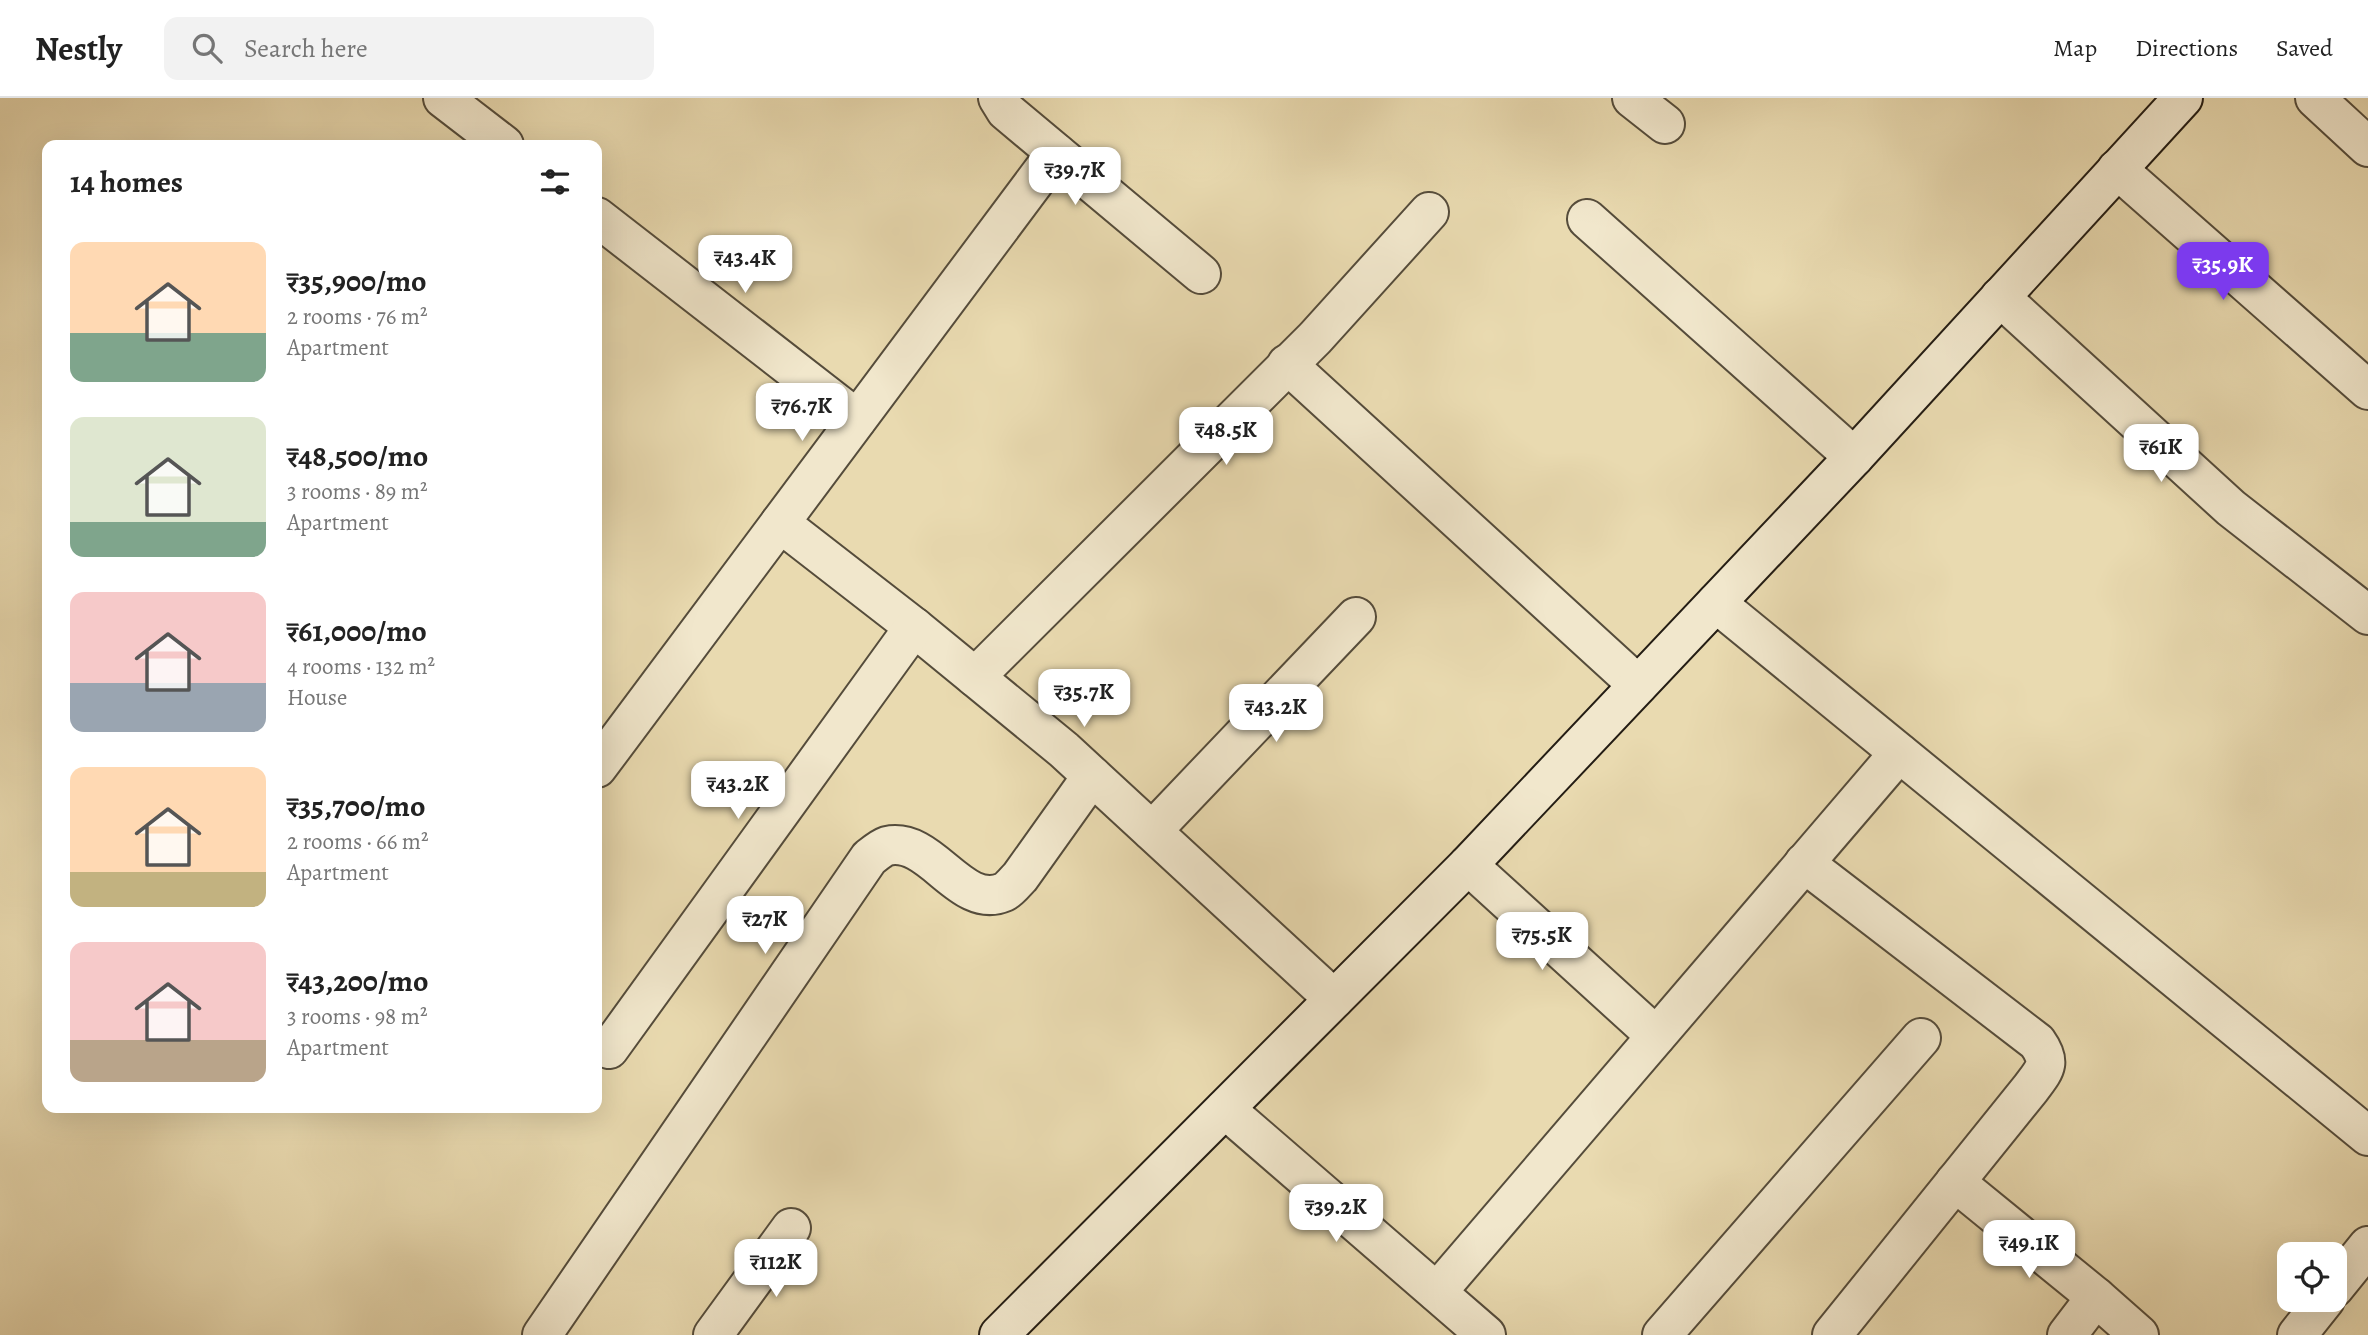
<!DOCTYPE html>
<html lang="en">
<head>
<meta charset="utf-8">
<style>
  :root { --surface:#fff; --page:#f2f2f2; --text:#222; --muted:#767676; --line:#e0e0e0; --accent:#7c3aed }
  body { margin:0; font-family:Alegreya,serif; background:var(--page); color:var(--text); height:100vh; display:flex; flex-direction:column; font-size:26px; white-space:nowrap }
  * { box-sizing:border-box; margin:0 }
  p { font-size:23px; color:var(--muted) }
  .icon { flex:none; width:38px; height:38px; fill:none; stroke:currentColor; stroke-width:2; stroke-linecap:round; stroke-linejoin:round }
  .map { position:relative; flex:1; overflow:hidden }
  .panel { position:absolute; left:42px; top:42px; width:560px; height:973px; display:flex; flex-direction:column; background:var(--surface); border-radius:14px; box-shadow:0 7px 28px #0002 }
  .panel>* { flex:none }
  .fabs { position:absolute; left:2277px; top:1144px; display:grid; gap:14px }
  .fabs a { display:grid; place-items:center; width:70px; height:70px; border-radius:14px; background:var(--surface); box-shadow:0 7px 28px #0002; font-size:35px }
  .price { position:absolute; translate:-50% -60px; padding:0 16px; border-radius:14px; background:#fff; color:#222; font-size:23px; line-height:46px; filter:drop-shadow(0 2px 4px #0008) }
  .price::after { content:''; position:absolute; left:50%; top:42px; width:21px; height:16px; margin-left:-10px; background:inherit; clip-path:polygon(0 0,100% 0,50% 100%) }
  .price.selected { background:var(--accent); color:#fff }
  ul { padding:0; list-style:none }
  li { display:flex; align-items:center; gap:21px; height:175px; padding:0 28px }
  li span { display:grid; place-items:center; flex:none; width:196px; height:140px; border-radius:14px; color:#555 }
  li>.icon { margin-inline-start:auto }
  span .icon { width:84px; height:84px; fill:#fffc; stroke-width:1 }
  li b { font-size:30px }
  h2 { display:flex; justify-content:space-between; align-items:center; height:84px; padding:0 28px; font-size:30px }
  header { display:flex; align-items:center; gap:42px; box-sizing:border-box; height:98px; padding:0 35px; background:var(--surface); border-bottom:2px solid var(--line) }
  header strong { font-size:33px }
  nav { display:flex; gap:38px; margin-inline-start:auto; font-size:24px }
  .search { width:490px; height:63px; background:var(--page); display:flex; align-items:center; gap:18px; box-sizing:border-box; padding:0 24px; border-radius:14px; color:var(--muted); font-size:26px }
  .map>svg:first-child { display:block }
</style>
</head>
<body>
<header>
<strong>Nestly</strong>
<div class="search"><svg class="icon" aria-label="search" viewBox="0 0 24 24"><circle cx="10" cy="10" r="6"/><path d="M15 15l6 6"/></svg>Search here</div>
<nav><a>Map</a><a>Directions</a><a>Saved</a></nav>
</header>
<div class="map">
<svg width="2368" height="1237" viewBox="0 0 2368 1237">
  <rect width="100%" height="100%" fill="#e9dab0"/>
  <filter id="stains"><feTurbulence type="fractalNoise" baseFrequency=".00286" numOctaves="4"/><feColorMatrix values="0 0 0 0 .2 0 0 0 0 .09 0 0 0 0 .02 0 0 0 .5 -.17"/></filter>
  <radialGradient id="worn" r=".72"><stop offset=".6" stop-color="#630" stop-opacity="0"/><stop offset="1" stop-color="#630" stop-opacity=".3"/></radialGradient>
  <g fill="none" stroke-linecap="round" stroke-linejoin="round">
    <g stroke="#554c3b" stroke-width="42">
      <g id="street">
        <path d="M443 0 504 47"/>
        <path d="M998 0 1006 13 1201 176"/>
        <path d="M1632 0 1665 26"/>
        <path d="M2315 0 2368 49"/>
        <path d="M2117 71 2368 292"/>
        <path d="M597 119 857 321"/>
        <path d="M1587 121 1854 359"/>
        <path d="M2000 199 2231 410 2368 517"/>
        <path d="M1287 266 1638 587"/>
        <path d="M780 425 914 529 1064 652 1334 901"/>
        <path d="M1716 505 2368 1038"/>
        <path d="M975 579 1315 240 1429 114"/>
        <path d="M597 670 1056 55"/>
        <path d="M1152 733 1356 519"/>
        <path d="M1804 765 2037 944C2052 965 2045 971 2031 990L1832 1237"/>
        <path d="M1468 767 1656 938"/>
        <path d="M609 951 914 529"/>
        <path d="M1225 1011 1486 1237"/>
        <path d="M1955 1084 2096 1199 2139 1237"/>
        <path d="M2334 1190 2368 1148"/>
        <path d="M1437 1194 1899 655"/>
        <path d="M542 1237 869 760C874 756 881 750 887 748 932 738 960 813 1004 794 1010 791 1015 784 1020 779L1092 678"/>
        <path d="M713 1237 791 1130"/>
        <path d="M1662 1237 1921 940"/>
        <path d="M2067 1237 2096 1199"/>
        <path d="M2297 1237 2325 1202"/>
      </g>
    </g>
    <g stroke="#241d14" stroke-width="42">
      <path id="secondary" d="M999 1237 1468 767 1854 359 2183 0"/>
    </g>
    <use href="#street" stroke="#f1e7cc" stroke-width="38"/>
    <use href="#secondary" stroke="#f1e7cc" stroke-width="38"/>
  </g>
  <rect width="100%" height="100%" filter="url(#stains)"/>
  <rect width="100%" height="100%" fill="url(#worn)"/>
</svg>
<div class="fabs">
<a><svg class="icon" aria-label="locate" viewBox="0 0 24 24"><circle cx="12" cy="12" r="6"/><path d="M12 2v4M12 18v4M2 12h4M18 12h4"/></svg></a>
</div>
<b class="price" style="left:1075px;top:109px">₹39.7K</b>
<b class="price" style="left:745px;top:197px">₹43.4K</b>
<b class="price selected" style="left:2223px;top:204px">₹35.9K</b>
<b class="price" style="left:802px;top:345px">₹76.7K</b>
<b class="price" style="left:1226px;top:369px">₹48.5K</b>
<b class="price" style="left:2161px;top:386px">₹61K</b>
<b class="price" style="left:1084px;top:631px">₹35.7K</b>
<b class="price" style="left:1276px;top:646px">₹43.2K</b>
<b class="price" style="left:738px;top:723px">₹43.2K</b>
<b class="price" style="left:765px;top:858px">₹27K</b>
<b class="price" style="left:1542px;top:874px">₹75.5K</b>
<b class="price" style="left:1336px;top:1146px">₹39.2K</b>
<b class="price" style="left:2029px;top:1182px">₹49.1K</b>
<b class="price" style="left:776px;top:1201px">₹112K</b>
<section class="panel">
<h2>14 homes<svg class="icon" aria-label="filters" viewBox="0 0 24 24"><path d="M4 7h16M4 17h16"/><circle cx="9" cy="7" r="2"/><circle cx="15" cy="17" r="2"/></svg></h2>
<ul>
<li><span style="background:linear-gradient(#ffd9b3 65%,#7fa58c 0)"><svg class="icon" aria-label="home" viewBox="0 0 24 24"><path d="M3 11l9-7 9 7M6 9v11h12V9"/></svg></span><div><b>₹35,900/mo</b><p>2 rooms · 76 m²</p><p>Apartment</p></div></li>
<li><span style="background:linear-gradient(#dfe7d0 75%,#7fa58c 0)"><svg class="icon" aria-label="home" viewBox="0 0 24 24"><path d="M3 11l9-7 9 7M6 9v11h12V9"/></svg></span><div><b>₹48,500/mo</b><p>3 rooms · 89 m²</p><p>Apartment</p></div></li>
<li><span style="background:linear-gradient(#f6c9c9 65%,#9aa5b1 0)"><svg class="icon" aria-label="home" viewBox="0 0 24 24"><path d="M3 11l9-7 9 7M6 9v11h12V9"/></svg></span><div><b>₹61,000/mo</b><p>4 rooms · 132 m²</p><p>House</p></div></li>
<li><span style="background:linear-gradient(#ffd9b3 75%,#c2b280 0)"><svg class="icon" aria-label="home" viewBox="0 0 24 24"><path d="M3 11l9-7 9 7M6 9v11h12V9"/></svg></span><div><b>₹35,700/mo</b><p>2 rooms · 66 m²</p><p>Apartment</p></div></li>
<li><span style="background:linear-gradient(#f6c9c9 70%,#b9a48a 0)"><svg class="icon" aria-label="home" viewBox="0 0 24 24"><path d="M3 11l9-7 9 7M6 9v11h12V9"/></svg></span><div><b>₹43,200/mo</b><p>3 rooms · 98 m²</p><p>Apartment</p></div></li>
</ul>
</section>
</div>
</body>
</html>
